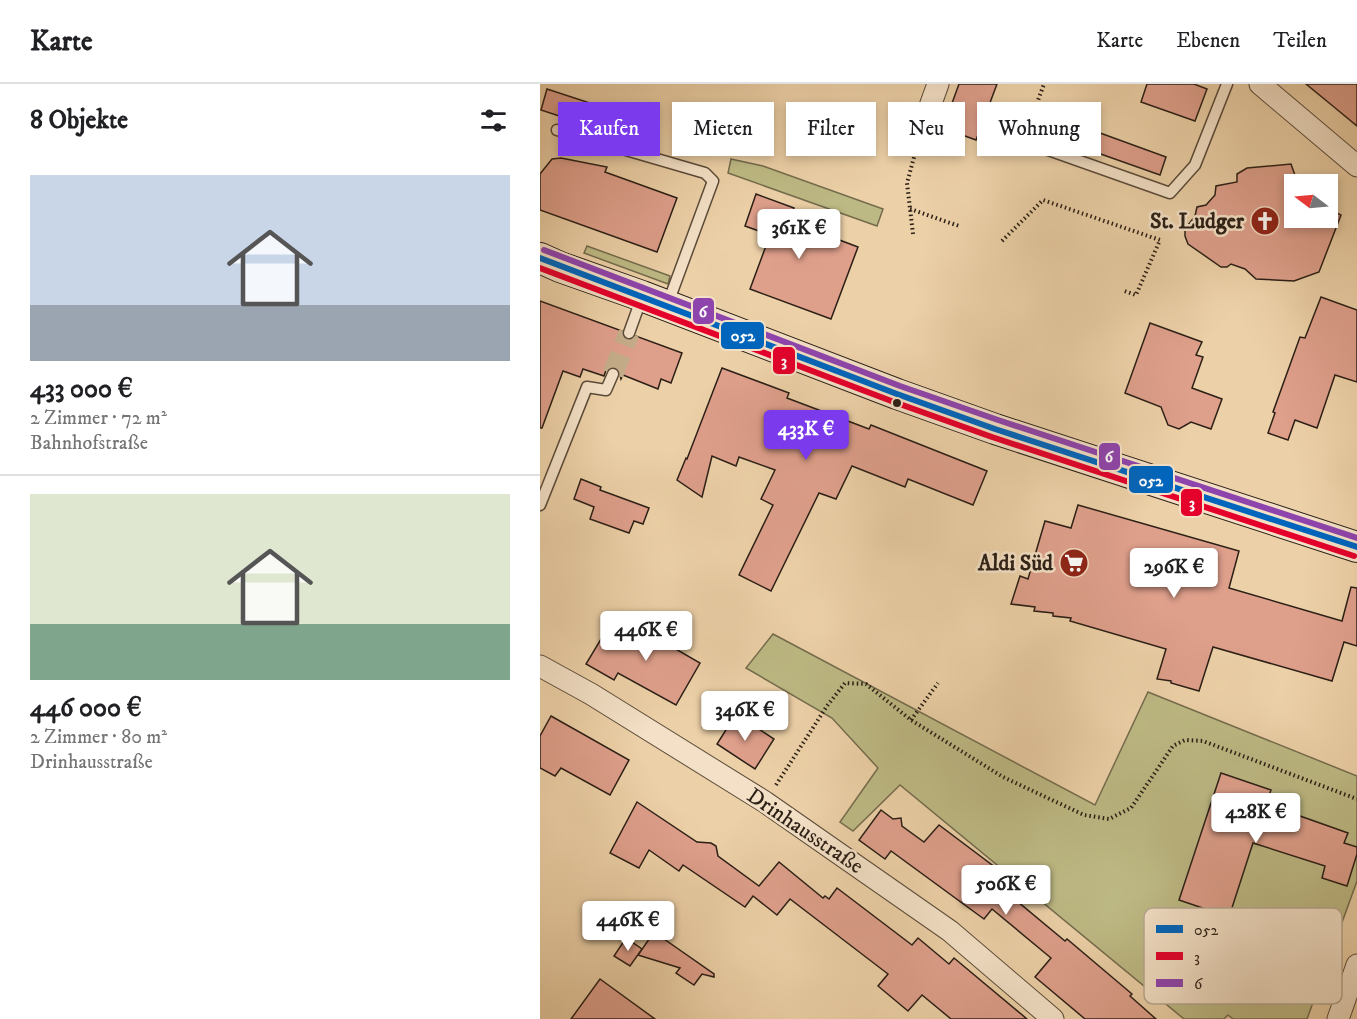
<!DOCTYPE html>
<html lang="de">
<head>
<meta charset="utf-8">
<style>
  :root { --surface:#fff; --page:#f2f2f2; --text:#202124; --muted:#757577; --line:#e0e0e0; --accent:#7c3aed }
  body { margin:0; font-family:"IM FELL DW Pica",serif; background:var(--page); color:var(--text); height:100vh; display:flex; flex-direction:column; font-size:22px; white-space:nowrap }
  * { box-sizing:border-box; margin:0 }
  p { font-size:20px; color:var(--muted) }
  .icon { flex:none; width:33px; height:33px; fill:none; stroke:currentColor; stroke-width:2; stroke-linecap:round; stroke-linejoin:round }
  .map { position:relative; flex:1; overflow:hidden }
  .details { display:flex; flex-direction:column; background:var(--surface); width:540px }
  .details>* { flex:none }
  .guide { position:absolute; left:18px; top:18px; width:570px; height:54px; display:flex; gap:12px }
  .needle { width:39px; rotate:286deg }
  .fabs { position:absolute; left:744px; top:90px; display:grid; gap:12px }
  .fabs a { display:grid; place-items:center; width:54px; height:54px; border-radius:0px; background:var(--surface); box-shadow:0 3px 9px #0003; font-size:30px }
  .price { position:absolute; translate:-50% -51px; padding:0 14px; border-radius:6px; background:#fff; color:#222; font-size:20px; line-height:39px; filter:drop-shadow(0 2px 3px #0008) }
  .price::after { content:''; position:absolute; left:50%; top:36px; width:18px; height:14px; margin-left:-9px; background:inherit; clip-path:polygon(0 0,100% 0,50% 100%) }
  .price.active { background:var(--accent); color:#fff }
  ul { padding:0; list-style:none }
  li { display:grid; align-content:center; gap:12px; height:318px; padding:0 30px }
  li+li { border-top:2px solid var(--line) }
  li span { display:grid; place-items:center; height:186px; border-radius:0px; color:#555 }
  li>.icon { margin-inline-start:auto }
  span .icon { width:108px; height:108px; fill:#fffc; stroke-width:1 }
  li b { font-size:26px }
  h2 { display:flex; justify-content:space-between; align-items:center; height:72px; padding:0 30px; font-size:26px }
  .pill { padding:0 21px; border-radius:0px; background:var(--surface); box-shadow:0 3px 9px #0003; font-size:21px; line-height:54px }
  .pill.active { background:var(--accent); color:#fff }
  header { display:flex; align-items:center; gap:36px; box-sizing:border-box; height:84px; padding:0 30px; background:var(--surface); border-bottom:2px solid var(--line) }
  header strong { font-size:28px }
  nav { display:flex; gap:33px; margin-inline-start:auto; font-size:21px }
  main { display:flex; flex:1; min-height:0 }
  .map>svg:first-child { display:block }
</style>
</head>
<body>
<header>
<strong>Karte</strong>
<nav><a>Karte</a><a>Ebenen</a><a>Teilen</a></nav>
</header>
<main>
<section class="details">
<h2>8 Objekte<svg class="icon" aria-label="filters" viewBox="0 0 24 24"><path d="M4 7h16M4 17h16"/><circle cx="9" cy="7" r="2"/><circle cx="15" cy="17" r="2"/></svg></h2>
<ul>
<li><span style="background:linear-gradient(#c9d6e8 70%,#9aa5b1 0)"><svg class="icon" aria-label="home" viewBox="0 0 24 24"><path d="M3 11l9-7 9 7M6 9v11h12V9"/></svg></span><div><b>433 000 €</b><p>2 Zimmer · 72 m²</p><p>Bahnhofstraße</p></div></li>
<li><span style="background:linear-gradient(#dfe7d0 70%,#7fa58c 0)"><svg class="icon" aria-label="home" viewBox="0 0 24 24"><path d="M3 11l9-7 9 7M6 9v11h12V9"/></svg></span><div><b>446 000 €</b><p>2 Zimmer · 80 m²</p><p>Drinhausstraße</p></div></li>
</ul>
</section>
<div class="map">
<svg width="817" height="935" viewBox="0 0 817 935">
  <rect width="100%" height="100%" fill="#ecd0a7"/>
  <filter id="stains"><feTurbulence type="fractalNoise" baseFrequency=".00333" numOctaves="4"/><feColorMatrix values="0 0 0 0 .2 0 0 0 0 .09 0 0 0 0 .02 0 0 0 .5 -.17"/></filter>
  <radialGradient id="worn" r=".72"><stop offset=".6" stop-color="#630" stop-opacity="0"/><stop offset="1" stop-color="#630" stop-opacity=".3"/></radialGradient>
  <g fill="#bdb984" stroke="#746c4d" stroke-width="1.5">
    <path d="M191 75 223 82 343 125 337 142 188 89Z"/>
    <path d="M47 162 130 192 128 200 44 169Z"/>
    <path d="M233 550 555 721 608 608 817 692V797L767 935H693L688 931 684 935H644L360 701 313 747 300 738 338 684 292 634 206 584Z"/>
  </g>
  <g fill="#de9f8b" stroke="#2b1f16" stroke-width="1.5">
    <path d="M419 0H457L436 56 403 44Z"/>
    <path d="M607 0H654L667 5 655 37 601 18Z"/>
    <path d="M766 0H817V42L794 23Z"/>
    <path d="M7 5 117 41 112 58 68 48 1 26Z"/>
    <path d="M497 26 626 73 620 91 490 45Z"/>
    <path d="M21 74 67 83 65 88 137 114 117 168 0 126V90L12 75Z"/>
    <path d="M751 80 758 100H754V134H788V124L801 131 779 188 754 197 716 195 705 185 691 180 687 183H681L648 160 645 152V145L655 132 657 123 666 121 675 111 676 102 697 98V90L707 84Z"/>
    <path d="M216 110 254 124 249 137 318 163 291 235 210 205 230 151 205 142Z"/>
    <path d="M781 213 817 226V298L795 291 777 344 755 336 748 356 728 349 735 329 733 328 760 253 765 254Z"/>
    <path d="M0 217 82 247 83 253 87 256 93 255 96 252 142 269 131 299 121 295 118 305 83 291 81 295 79 286 73 283 66 286 64 292 43 285 40 293 23 287 2 344H0Z"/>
    <path d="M610 239 662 258 656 271 663 273 652 304 682 315 671 345 651 338 639 345 628 341 621 323 585 309Z"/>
    <path d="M182 284 249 309 247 314 329 345 331 341 447 387 433 421 368 395 365 403 312 382 296 415 279 409 231 507 199 491 233 421 221 415 235 386 199 373 196 382 172 372 162 413 137 396 146 374 147 375Z"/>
    <path d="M41 395 61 403 60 406 109 424 103 440 94 437 89 449 50 435 54 423 34 415Z"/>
    <path d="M538 421 699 467 689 504 802 537 811 503 817 504V562L804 558 792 597 673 563 659 607 631 599V597L617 595 626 565 530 537 531 534 513 532V529L494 527 495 523 471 520 480 492 488 495 505 437 531 444Z"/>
    <path d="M97 532 119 545 115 553 160 579 136 621 78 589 74 596 46 580 61 555 78 565Z"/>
    <path d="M196 630 234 655 215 685 177 660Z"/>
    <path d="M11 632 89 676 70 711 21 684 15 692 0 684V652Z"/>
    <path d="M681 689 731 706 726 720 808 749 804 759 817 763V770L807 802 782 794 785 782 713 759 689 833 639 816Z"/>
    <path d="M97 718 157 758 171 759 176 762 178 772 219 802 239 778 283 814 285 812 289 815 297 804 372 861 378 854 409 880 414 874 487 935H411L382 911 368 927 338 902 348 890 250 815 237 831 213 812 205 823 143 781 139 787 109 766 99 784 70 769Z"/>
    <path d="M341 726 353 735 361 734 362 742 384 758 399 741 472 796 465 807 525 857 527 855 592 910 590 912 616 935H545L495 893 511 874 452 825 444 835 351 767 345 775 319 756Z"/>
    <path d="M114 848 174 890V893L162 890 154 901 136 889 140 884 98 871Z"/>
    <path d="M86 854 102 865 90 882 74 872Z"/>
    <path d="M60 895 115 935H31Z"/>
  </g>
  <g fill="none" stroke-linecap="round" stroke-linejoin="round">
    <path stroke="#c5ad8a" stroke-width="21" stroke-dasharray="21 10" stroke-linecap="butt" d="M73 290 89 249"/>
    <g stroke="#5b4b3a" stroke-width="13">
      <g id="lane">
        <path d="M17 46 165 89 173 97 128 219"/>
        <path d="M483 57 630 109 655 81 687 0"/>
        <path d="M89 249 102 213"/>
        <path d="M0 421 47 303 66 306 73 290"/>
      </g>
    </g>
    <g stroke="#5b4b3a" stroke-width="23">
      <g id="street">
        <path d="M720 0 817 82"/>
        <path d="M381 47 398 0"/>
        <path d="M0 582 51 610 225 718 410 847 513 935"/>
        <path d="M798 935 817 881"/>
      </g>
    </g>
    <g stroke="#2b1f16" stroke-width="32">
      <path id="secondary" d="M0 174 20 183 102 212 357 310 455 345 817 463"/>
    </g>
    <g stroke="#2b1f16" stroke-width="4" stroke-dasharray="1.5 3" stroke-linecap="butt">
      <path d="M489 41 504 0"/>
      <path d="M370 125 419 142"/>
      <path d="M373 150 367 99 376 66"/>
      <path d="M462 157 503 116 620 156 596 211 582 206"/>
      <path d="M371 636 398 599"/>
      <path d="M236 701 287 622 305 599 326 600 371 636 463 693 544 731 569 735 591 724 633 662 645 656 663 657 817 715"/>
    </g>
    <use href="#lane" stroke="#f3e0c6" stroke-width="10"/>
    <use href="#street" stroke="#f3e0c6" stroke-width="21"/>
    <use href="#secondary" stroke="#f3e0c6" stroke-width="30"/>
    <g stroke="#f3e0c6" stroke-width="10">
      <path id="bus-1" d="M0 174 357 310 455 345 817 463"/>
    </g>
    <g stroke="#f3e0c6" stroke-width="10">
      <path id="bus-2" d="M0 184 354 318 452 353 814 472"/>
    </g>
    <g stroke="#f3e0c6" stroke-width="10">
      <path id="bus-3" d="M4 166 360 302 458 336 817 454"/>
    </g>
    <use href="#bus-1" stroke="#0065bd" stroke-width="6"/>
    <use href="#bus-2" stroke="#e4002b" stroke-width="6"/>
    <use href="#bus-3" stroke="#8e44ad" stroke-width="6"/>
  </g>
  <defs>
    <g id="church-disc" transform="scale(1.5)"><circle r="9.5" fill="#8f2418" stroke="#f3e0c6"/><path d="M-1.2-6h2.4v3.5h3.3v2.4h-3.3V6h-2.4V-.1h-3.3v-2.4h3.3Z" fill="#fff"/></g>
    <g id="supermarket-disc" transform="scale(1.5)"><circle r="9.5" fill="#8f2418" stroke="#f3e0c6"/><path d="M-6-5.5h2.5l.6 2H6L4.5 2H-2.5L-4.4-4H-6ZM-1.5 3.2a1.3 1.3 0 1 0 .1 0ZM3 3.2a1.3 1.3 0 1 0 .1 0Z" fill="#fff"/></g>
  </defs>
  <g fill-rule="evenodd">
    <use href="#church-disc" x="725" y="137"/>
    <use href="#supermarket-disc" x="534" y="479"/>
  </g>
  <circle fill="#2b1f16" stroke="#f3e0c6" stroke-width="2" cx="357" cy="319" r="5"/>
  <g text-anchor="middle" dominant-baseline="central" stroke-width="5" stroke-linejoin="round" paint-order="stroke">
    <g font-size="22" font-weight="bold" fill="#2b1f16" stroke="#f3e0c6" text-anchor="end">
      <text x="704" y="137">St. Ludger</text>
      <text x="513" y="479">Aldi Süd</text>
    </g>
    <g font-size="22" fill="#2b1f16" stroke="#f3e0c6">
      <text transform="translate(265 747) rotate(34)">Drinhausstraße</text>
    </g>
  </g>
  <rect x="604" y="824" width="198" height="96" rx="9" fill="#f3e0c6" stroke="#b7a691" stroke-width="1.5"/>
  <rect x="616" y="841" width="27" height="8" fill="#0065bd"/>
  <rect x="616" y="868" width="27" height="8" fill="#e4002b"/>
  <rect x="616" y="895" width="27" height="8" fill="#8e44ad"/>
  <g font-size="16" fill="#2b1f16">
    <text x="654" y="851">052</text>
    <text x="654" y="878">3</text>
    <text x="654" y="905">6</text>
  </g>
  <g stroke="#f3e0c6" stroke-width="2">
    <rect x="152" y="213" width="23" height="28" rx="6" fill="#8e44ad"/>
    <rect x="180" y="237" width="45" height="29" rx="6" fill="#0065bd"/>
    <rect x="232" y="262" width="24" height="29" rx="6" fill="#e4002b"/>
    <rect x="558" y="358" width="23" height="29" rx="6" fill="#8e44ad"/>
    <rect x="588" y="381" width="46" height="29" rx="6" fill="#0065bd"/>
    <rect x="640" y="404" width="23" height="29" rx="6" fill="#e4002b"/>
  </g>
  <g font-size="16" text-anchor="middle" font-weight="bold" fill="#fff">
    <text x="163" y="233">6</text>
    <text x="203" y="257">052</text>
    <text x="244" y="282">3</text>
    <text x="569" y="378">6</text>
    <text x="611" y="402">052</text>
    <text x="652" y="424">3</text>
  </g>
  <rect width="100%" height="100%" filter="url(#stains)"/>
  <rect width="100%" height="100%" fill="url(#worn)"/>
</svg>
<div class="fabs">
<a><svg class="needle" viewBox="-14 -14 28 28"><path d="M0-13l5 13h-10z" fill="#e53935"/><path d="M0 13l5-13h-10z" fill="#757577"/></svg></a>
</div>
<b class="price" style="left:259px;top:176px">361K €</b>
<b class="price active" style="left:266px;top:377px">433K €</b>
<b class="price" style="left:634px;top:515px">296K €</b>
<b class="price" style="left:106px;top:578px">446K €</b>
<b class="price" style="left:205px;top:658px">346K €</b>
<b class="price" style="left:716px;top:760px">428K €</b>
<b class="price" style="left:466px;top:832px">506K €</b>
<b class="price" style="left:88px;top:868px">446K €</b>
<div class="guide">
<a class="pill active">Kaufen</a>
<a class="pill">Mieten</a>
<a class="pill">Filter</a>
<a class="pill">Neu</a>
<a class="pill">Wohnung</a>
</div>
</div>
</main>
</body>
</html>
